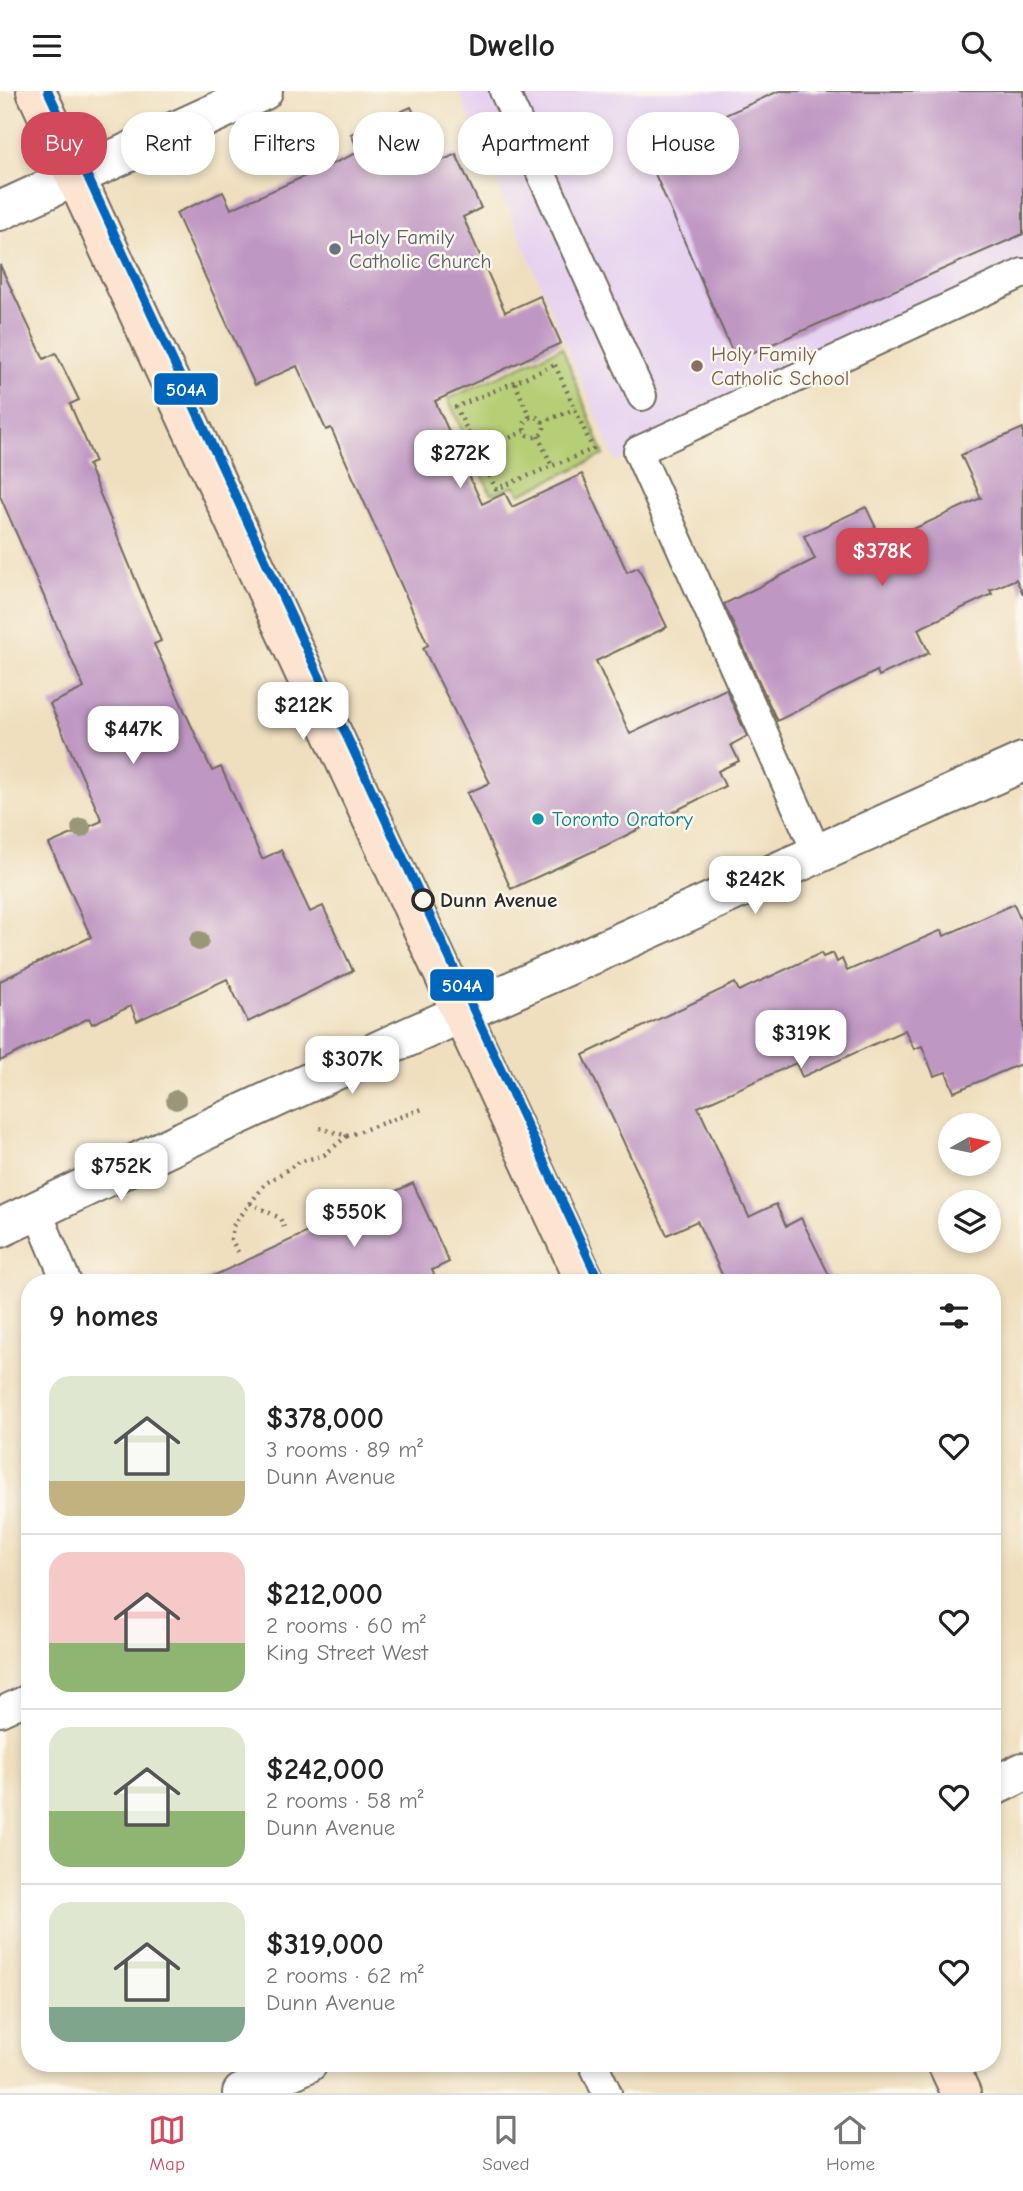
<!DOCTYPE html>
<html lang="en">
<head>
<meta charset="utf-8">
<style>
  :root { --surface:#fff; --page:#f2f2f2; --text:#222; --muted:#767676; --line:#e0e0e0; --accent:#d1495b }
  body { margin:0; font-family:"Comic Neue",sans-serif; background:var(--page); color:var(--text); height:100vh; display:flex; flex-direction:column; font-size:26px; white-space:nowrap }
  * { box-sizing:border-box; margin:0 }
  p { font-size:23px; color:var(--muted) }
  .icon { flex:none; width:38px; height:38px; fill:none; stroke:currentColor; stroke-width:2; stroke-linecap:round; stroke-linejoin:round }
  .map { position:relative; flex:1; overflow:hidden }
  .side { position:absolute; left:21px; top:1183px; width:980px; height:798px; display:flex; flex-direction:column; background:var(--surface); border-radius:28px; box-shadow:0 4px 10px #0003 }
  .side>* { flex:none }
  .banner { position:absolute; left:21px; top:21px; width:982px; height:63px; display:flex; gap:14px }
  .needle { width:46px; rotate:81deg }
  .buttons { position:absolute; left:938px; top:1022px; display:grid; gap:14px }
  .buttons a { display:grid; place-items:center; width:63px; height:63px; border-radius:50%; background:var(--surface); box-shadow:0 4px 10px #0003; font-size:35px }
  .price { position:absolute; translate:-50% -60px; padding:0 16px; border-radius:14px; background:#fff; color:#222; font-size:23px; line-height:46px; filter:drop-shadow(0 2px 4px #0008) }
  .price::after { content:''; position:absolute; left:50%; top:42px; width:21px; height:16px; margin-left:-10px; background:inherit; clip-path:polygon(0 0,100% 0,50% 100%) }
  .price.on { background:var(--accent); color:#fff }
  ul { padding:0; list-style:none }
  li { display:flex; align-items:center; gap:21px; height:175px; padding:0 28px }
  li+li { border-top:2px solid var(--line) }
  li span { display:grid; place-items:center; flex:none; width:196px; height:140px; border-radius:21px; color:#555 }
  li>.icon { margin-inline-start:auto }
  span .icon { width:84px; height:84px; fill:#fffc; stroke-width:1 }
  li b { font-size:30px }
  h2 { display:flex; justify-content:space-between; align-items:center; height:84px; padding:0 28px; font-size:30px }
  .pill { padding:0 24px; border-radius:28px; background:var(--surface); box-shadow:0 4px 10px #0003; font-size:24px; line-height:63px }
  .pill.on { background:var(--accent); color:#fff }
  header { display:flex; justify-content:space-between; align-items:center; height:91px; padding:0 28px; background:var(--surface); font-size:32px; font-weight:700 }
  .tabs { display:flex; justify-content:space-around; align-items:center; height:98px; border-top:2px solid var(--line); background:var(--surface); font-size:19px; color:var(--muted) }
  .tabs a { display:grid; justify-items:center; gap:4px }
  .tabs .on { color:var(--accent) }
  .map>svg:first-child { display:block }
</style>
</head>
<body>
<header><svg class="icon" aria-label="menu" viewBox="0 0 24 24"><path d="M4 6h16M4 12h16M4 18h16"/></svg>Dwello<svg class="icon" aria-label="search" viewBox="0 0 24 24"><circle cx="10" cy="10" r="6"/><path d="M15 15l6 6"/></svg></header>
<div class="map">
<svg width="1023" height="2002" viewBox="0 0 1023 2002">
  <rect width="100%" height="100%" fill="#fbf7ec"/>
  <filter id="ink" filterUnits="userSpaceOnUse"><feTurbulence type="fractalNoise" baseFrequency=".0143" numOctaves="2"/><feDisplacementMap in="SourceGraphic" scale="14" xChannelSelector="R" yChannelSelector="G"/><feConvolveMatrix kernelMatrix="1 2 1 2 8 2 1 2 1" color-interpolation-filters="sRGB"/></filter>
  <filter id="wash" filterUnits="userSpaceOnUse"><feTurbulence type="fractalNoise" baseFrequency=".00686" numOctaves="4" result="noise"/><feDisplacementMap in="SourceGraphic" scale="28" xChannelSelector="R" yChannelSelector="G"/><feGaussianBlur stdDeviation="1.57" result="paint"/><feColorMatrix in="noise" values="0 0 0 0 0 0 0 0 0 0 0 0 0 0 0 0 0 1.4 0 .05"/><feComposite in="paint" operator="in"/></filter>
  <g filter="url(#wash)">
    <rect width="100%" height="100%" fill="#efdfbe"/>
    <path fill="#e6d2f0" d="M458 0H1023V180L616 371Z"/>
    <path fill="#b6ce74" stroke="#707c50" stroke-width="2" d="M562 256 604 364 520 403 515 395 491 403 448 308Z"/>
    <g id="blocks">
      <g fill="#bf97c3">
        <path d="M779 0H1023V143L736 269 645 60Z"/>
        <path d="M411 16 437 72 456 63 481 117 463 126 505 221 540 205 561 252 435 310 482 413 505 402 512 416 582 383 627 481 638 476 667 536 596 570 630 643 726 598 747 645 731 654 739 670 718 680 725 695 609 753 511 798 467 702 490 692 423 557 428 554 331 337 326 339 297 275 255 294 176 122 223 101 231 118 359 61 351 43Z"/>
        <path d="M0 174 44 268 56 262 79 309 70 313 95 371 88 374 161 550 154 553 212 680 221 676 262 768 281 759 310 821 323 815 353 880 248 931 227 888 137 930 131 915 92 933 89 927 0 970V890L91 846 49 753 102 730 50 613 84 597 0 405Z"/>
        <path d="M1023 337V503L1016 488 990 499 992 503 918 538 929 562 879 585 877 580 777 630 724 513 815 468 804 445 866 416 883 452 981 407 961 364Z"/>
        <path d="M1014 813 1023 835V972L954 1001 946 981 934 985 922 955 914 958 905 939 802 986 796 972 698 1016 749 1126 776 1113 786 1135 801 1127 833 1192H726L697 1130 667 1144 583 964 735 892 739 900 821 862 823 866 833 862 837 871 842 868 847 880 942 839 944 845Z"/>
        <path d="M413 1092 449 1171 432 1179 438 1192H198Z"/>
      </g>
    </g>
  </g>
  <g filter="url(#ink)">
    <use href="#blocks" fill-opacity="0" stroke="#706a5e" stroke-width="2"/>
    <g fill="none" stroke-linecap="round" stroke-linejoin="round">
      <g stroke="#706a5e" stroke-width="32">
        <g id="lane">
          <path d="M504 0 642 305"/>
          <path d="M818 764 638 360 1023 182"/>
          <path d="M37 1120 67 1192"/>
          <path d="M0 1621 30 1607"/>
          <path d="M593 1972 607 2002"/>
        </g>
      </g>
      <g stroke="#706a5e" stroke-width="42">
        <g id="street">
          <path d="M0 120 263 0"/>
          <path d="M0 1137 180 1051 395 952 1023 671"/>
          <path d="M992 1696 1023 1681"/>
          <path d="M242 2002 308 1972"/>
        </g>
      </g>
      <g stroke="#706a5e" stroke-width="42">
        <g id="secondary">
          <path d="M36 0 586 1192"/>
          <path d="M947 1972 961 2002"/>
        </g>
      </g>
      <g stroke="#706a5e" stroke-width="4.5" stroke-dasharray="2 5" stroke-linecap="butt">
        <path d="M555 274 593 358 496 398 456 316Z"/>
        <path d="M515 292 530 327"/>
        <circle cx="534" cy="336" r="10"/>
        <path d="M542 331 575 318"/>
        <path d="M538 345 552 375"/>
        <path d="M478 361 525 340"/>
        <path d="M320 1037 347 1045 425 1017"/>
        <path d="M250 1112 280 1127 284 1136"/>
        <path d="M238 1161 231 1148 233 1135 265 1093 299 1071 324 1064 347 1045"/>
      </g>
      <use href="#lane" stroke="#fff" stroke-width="28"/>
      <use href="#street" stroke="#fff" stroke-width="38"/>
      <use href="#secondary" stroke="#fde4d1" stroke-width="38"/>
      <g stroke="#fbf7ec" stroke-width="14">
        <path id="tram-1" d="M48 0 600 1192"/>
      </g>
      <use href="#tram-1" stroke="#0065bd" stroke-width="9"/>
    </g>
    <g fill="#9a9779">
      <circle cx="81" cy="737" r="10"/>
      <circle cx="199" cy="850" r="10"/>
      <circle cx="176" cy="1009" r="10"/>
    </g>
  </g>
  <circle fill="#6b7280" stroke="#fbf7ec" stroke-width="2.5" cx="335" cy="158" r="7"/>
  <circle fill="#8d6e63" stroke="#fbf7ec" stroke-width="2.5" cx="697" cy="275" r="7"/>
  <circle fill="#0f9aa8" stroke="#fbf7ec" stroke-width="2.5" cx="538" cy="728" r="7"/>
  <circle fill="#fbf7ec" stroke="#2b2b2b" stroke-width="3.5" cx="423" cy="809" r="10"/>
  <g text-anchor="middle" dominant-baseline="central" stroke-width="5" stroke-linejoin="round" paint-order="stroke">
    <g font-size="21" fill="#5b616d" stroke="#fbf7ec" text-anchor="start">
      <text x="349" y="146">Holy Family<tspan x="349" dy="24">Catholic Church</tspan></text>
    </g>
    <g font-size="21" fill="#785e54" stroke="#fbf7ec" text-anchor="start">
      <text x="711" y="263">Holy Family<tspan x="711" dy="24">Catholic School</tspan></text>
    </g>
    <g font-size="21" fill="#0d838f" stroke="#fbf7ec" text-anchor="start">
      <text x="552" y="728">Toronto Oratory</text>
    </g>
    <g font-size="21" font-weight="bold" fill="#2b2b2b" stroke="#fbf7ec" text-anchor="start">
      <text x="440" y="809">Dunn Avenue</text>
    </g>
  </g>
  <g stroke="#fbf7ec" stroke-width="2.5">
    <rect x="153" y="281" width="66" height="34" rx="7" fill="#0065bd"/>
    <rect x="429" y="877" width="66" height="34" rx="7" fill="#0065bd"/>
  </g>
  <g font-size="19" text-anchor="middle" font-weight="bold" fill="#fff">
    <text x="186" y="305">504A</text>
    <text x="462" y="901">504A</text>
  </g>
</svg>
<div class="buttons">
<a><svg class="needle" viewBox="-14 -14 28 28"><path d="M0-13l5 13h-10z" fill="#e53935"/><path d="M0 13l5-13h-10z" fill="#767676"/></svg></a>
<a><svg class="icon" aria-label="layers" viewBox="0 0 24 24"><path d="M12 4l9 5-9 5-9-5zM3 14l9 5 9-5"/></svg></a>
</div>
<b class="price" style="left:460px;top:399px">$272K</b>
<b class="price on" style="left:882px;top:497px">$378K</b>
<b class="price" style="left:303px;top:651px">$212K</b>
<b class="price" style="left:133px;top:675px">$447K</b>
<b class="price" style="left:755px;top:825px">$242K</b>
<b class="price" style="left:801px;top:979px">$319K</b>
<b class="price" style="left:352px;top:1005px">$307K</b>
<b class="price" style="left:121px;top:1112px">$752K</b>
<b class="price" style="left:354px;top:1158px">$550K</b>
<div class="banner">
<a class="pill on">Buy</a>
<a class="pill">Rent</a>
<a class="pill">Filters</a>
<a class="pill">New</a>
<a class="pill">Apartment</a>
<a class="pill">House</a>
</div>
<section class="side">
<h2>9 homes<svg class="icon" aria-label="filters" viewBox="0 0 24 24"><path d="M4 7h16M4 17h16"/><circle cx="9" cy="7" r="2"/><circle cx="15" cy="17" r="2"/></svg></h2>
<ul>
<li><span style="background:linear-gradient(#dfe7d0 75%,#c2b280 0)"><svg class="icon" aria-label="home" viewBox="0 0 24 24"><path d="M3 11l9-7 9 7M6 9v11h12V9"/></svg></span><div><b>$378,000</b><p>3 rooms · 89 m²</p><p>Dunn Avenue</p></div><svg class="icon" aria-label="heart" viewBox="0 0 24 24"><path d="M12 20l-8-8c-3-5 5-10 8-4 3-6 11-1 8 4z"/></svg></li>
<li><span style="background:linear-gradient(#f6c9c9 65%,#8fb573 0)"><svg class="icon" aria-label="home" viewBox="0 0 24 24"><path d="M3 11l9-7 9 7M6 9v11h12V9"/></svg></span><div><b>$212,000</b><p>2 rooms · 60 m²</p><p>King Street West</p></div><svg class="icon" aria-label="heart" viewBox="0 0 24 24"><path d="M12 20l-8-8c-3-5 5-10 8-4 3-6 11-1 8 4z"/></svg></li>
<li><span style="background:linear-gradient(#dfe7d0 60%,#8fb573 0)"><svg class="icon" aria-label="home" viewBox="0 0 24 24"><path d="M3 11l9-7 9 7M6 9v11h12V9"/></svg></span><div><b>$242,000</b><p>2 rooms · 58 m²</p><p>Dunn Avenue</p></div><svg class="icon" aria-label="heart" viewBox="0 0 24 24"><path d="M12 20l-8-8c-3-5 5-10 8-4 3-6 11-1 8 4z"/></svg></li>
<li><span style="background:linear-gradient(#dfe7d0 75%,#7fa58c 0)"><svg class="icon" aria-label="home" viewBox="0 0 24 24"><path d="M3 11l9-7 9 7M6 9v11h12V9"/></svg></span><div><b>$319,000</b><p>2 rooms · 62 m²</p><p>Dunn Avenue</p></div><svg class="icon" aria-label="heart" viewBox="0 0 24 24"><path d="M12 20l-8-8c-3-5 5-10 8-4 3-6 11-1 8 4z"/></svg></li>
</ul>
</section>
</div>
<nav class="tabs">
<a class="on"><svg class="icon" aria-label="map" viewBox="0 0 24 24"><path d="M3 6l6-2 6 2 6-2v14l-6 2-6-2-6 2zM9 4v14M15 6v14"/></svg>Map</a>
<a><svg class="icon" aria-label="saved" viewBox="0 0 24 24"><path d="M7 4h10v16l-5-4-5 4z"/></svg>Saved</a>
<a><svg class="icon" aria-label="home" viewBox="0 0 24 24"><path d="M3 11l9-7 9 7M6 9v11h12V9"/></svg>Home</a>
</nav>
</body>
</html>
